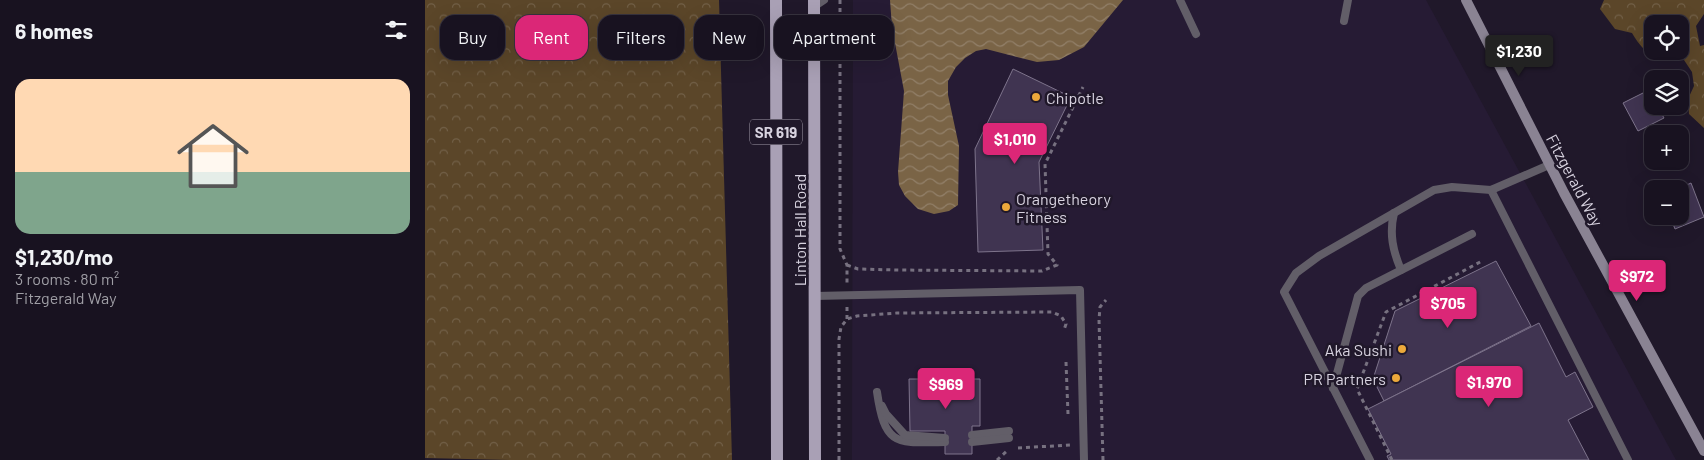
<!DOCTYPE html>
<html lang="en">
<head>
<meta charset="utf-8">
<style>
  :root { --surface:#181220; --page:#25202d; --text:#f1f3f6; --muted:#9f9ea5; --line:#36323e; --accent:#db2777 }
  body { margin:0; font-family:Barlow,sans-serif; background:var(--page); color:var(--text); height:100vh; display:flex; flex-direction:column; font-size:19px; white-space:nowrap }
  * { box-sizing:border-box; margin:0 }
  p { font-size:16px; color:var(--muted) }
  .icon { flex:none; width:28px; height:28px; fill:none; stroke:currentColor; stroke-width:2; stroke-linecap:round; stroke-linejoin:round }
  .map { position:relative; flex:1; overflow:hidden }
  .side { display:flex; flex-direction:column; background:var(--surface); width:425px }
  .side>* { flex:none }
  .guide { position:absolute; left:15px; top:15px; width:475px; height:45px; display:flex; gap:10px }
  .fabs { position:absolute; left:1219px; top:15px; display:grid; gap:10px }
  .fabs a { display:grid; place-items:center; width:45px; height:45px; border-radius:10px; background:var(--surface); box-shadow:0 5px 20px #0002,0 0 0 1px var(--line); font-size:25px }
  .price { position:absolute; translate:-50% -42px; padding:0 11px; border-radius:5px; background:var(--accent); color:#fff; font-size:16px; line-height:32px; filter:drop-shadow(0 1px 2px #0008) }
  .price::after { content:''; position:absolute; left:50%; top:30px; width:15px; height:11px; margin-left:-8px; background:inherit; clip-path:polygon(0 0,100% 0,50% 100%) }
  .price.active { background:#222; color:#fff }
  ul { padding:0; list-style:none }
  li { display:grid; align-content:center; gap:10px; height:265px; padding:0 15px }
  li+li { border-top:1px solid var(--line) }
  li span { display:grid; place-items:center; height:155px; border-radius:15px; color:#555 }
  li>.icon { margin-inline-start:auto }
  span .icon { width:90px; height:90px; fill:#fffc; stroke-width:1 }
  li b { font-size:21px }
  h2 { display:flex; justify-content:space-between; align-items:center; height:60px; padding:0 15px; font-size:21px }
  .chip { padding:0 18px; border-radius:15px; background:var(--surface); box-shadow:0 5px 20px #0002,0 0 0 1px var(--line); font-size:18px; line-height:45px }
  .chip.active { background:var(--accent); color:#fff }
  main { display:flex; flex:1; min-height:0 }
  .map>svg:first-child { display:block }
</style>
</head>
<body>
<main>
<section class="side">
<h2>6 homes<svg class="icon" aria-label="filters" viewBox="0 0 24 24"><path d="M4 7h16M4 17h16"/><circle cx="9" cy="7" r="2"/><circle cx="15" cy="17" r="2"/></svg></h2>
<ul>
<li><span style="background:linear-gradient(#ffd9b3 60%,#7fa58c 0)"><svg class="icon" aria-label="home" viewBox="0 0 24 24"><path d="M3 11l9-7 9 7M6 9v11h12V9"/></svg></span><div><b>$1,230/mo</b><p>3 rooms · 80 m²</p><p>Fitzgerald Way</p></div></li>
</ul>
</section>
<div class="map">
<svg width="1279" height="460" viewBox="0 0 1279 460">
  <defs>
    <pattern id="forest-crowns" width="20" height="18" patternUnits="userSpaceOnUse" patternTransform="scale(1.25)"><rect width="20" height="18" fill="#5b4629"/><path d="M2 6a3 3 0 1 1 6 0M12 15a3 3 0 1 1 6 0" fill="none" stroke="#726048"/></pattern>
    <pattern id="water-waves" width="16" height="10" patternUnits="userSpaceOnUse" patternTransform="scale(1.25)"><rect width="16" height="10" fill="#7a6446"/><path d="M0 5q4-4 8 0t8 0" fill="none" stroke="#928069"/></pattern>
  </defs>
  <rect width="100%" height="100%" fill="#20182a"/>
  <path fill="#261b34" d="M428 0H1001L1251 460H427Z"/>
  <g fill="url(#forest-crowns)" fill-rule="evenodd">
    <path d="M0 0H294L307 460H86L0 458Z"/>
    <path d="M1179 0H1279V14L1271 26 1275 46 1279 45V128L1264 114 1263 99 1269 86 1267 72 1259 60C1232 56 1222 59 1207 33L1190 29 1175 9ZM1228 24H1255V51H1228Z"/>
  </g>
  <path fill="url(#water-waves)" d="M465 0H698L659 47 634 60 612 62 561 49 551 51 540 58 531 67 523 81V95L534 146 533 205 524 211 509 214 493 209 480 196 474 185 473 172 479 91 467 27Z"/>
  <g fill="#403451" stroke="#7e748c">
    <path d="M588 69 646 97 614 162 618 250 553 252 550 149Z"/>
    <path d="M1224 90 1228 97V106H1232L1239 118 1213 131 1198 103Z"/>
    <path d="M1266 183 1279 217 1250 229 1245 216H1255V189H1253Z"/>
    <path d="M1071 261 1106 326 959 401 948 379 970 311Z"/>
    <path d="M1114 323 1141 377 1150 372 1168 407 1143 420 1164 460H964L962 456 966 454 943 409Z"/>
    <path d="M484 379H555V426H547V454H520V431H485Z"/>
  </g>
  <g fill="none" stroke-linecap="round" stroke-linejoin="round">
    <g stroke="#777180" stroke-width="3" stroke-dasharray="4 4" stroke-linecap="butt">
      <path d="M415 0V249L422 265V283"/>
      <path d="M422 265 433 269 470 270 617 271 632 265 623 254 620 164 658 87"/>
      <path d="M422 307V319"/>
      <path d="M641 362 643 414"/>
      <path d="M593 448 645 445"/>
      <path d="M414 460V339L416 327 422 319 432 316 472 313 627 312 636 316 641 324 639 330"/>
      <path d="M572 460 582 451"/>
      <path d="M678 460 674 320 675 307 681 300"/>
      <path d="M967 460 932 389 961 312 1057 261"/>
    </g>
    <g stroke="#625e68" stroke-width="8">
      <path d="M755 0 771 34"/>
      <path d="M390 6 399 0"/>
      <path d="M919 21 923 0"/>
      <path d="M1066 190 1203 460"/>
      <path d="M969 213C964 234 968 251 976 270"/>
      <path d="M390 296 655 290 659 460"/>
      <path d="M908 388 933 296 941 288 1047 234"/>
      <path d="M452 392C460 446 470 443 520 442"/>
      <path d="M457 406 461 414 480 435 520 438"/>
      <path d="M547 435 584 431"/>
      <path d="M547 442 584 438"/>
      <path d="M945 460 859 292 871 273 894 256 1009 190 1027 187 1066 190 1124 165"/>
    </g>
    <path stroke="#8a8393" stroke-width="10" d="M1041 0 1139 193 1279 451"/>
    <g stroke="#a9a0b5" stroke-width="12">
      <path d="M351 0 352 460"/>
      <path d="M389 0 390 460"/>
    </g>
  </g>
  <g fill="#eca93b" stroke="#20182a" stroke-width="2">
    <circle cx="611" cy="97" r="5"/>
    <circle cx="581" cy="207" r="5"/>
    <circle cx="977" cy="349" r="5"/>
    <circle cx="971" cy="378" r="5"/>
  </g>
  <g text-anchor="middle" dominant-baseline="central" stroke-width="5" stroke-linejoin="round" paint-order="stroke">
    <rect fill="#20182a" stroke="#a19ba9" stroke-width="1" x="325" y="119.5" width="52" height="25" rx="4"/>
    <g font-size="15" font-weight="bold" fill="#d8d3e0">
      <text x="351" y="132">SR 619</text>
    </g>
    <g font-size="16" fill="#d8d3e0" stroke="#20182a" text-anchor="start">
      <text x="621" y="97">Chipotle</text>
      <text x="591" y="198">Orangetheory<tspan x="591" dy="18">Fitness</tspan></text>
      <text x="967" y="349" text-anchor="end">Aka Sushi</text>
      <text x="961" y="378" text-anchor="end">PR Partners</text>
    </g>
    <g font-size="16" fill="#d8d3e0" stroke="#20182a">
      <text transform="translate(1150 180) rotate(62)">Fitzgerald Way</text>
      <text transform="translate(374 230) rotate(-90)">Linton Hall Road</text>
    </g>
  </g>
</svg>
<div class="fabs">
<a><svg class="icon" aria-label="locate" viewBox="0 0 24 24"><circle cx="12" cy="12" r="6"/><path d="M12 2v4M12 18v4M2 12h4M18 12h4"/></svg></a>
<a><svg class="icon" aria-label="layers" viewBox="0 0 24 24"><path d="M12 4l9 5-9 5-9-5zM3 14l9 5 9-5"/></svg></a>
<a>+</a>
<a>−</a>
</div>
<b class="price active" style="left:1094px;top:77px">$1,230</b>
<b class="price" style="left:590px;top:165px">$1,010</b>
<b class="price" style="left:1212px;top:302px">$972</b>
<b class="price" style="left:1023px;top:329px">$705</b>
<b class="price" style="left:1064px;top:408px">$1,970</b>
<b class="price" style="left:521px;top:410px">$969</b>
<div class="guide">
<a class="chip">Buy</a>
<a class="chip active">Rent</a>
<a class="chip">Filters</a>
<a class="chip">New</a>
<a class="chip">Apartment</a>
</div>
</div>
</main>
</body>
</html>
